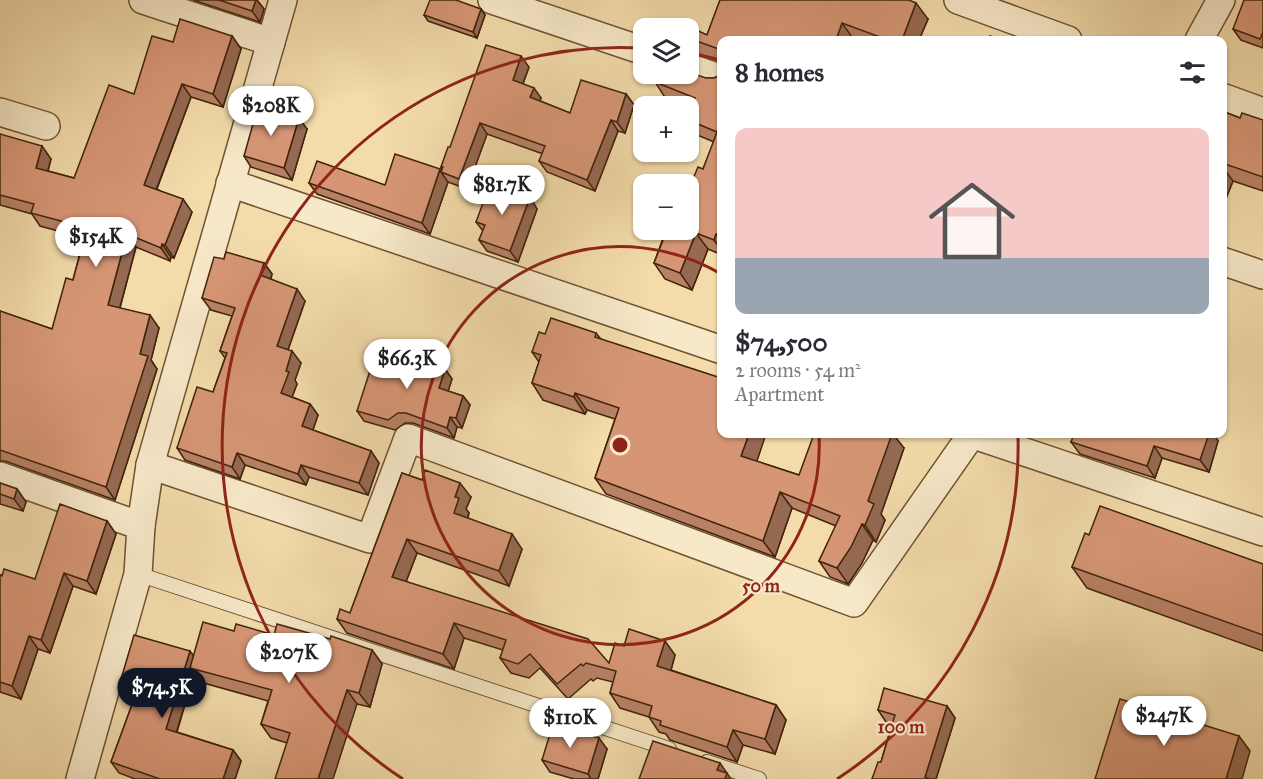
<!DOCTYPE html>
<html lang="en">
<head>
<meta charset="utf-8">
<style>
  :root { --surface:#fff; --page:#f7f7f7; --text:#2b2b33; --muted:#7c7c81; --accent:#111827 }
  body { margin:0; font-family:"IM FELL Great Primer",serif; background:var(--page); color:var(--text); height:100vh; display:flex; flex-direction:column; font-size:22px; white-space:nowrap }
  * { box-sizing:border-box; margin:0 }
  p { font-size:20px; color:var(--muted) }
  .icon { flex:none; width:33px; height:33px; fill:none; stroke:currentColor; stroke-width:2; stroke-linecap:round; stroke-linejoin:round }
  .map { position:relative; flex:1; overflow:hidden }
  .sheet { position:absolute; left:717px; top:36px; width:510px; height:402px; display:flex; flex-direction:column; background:var(--surface); border-radius:12px; box-shadow:0 2px 4px #0004 }
  .sheet>* { flex:none }
  .controls { position:absolute; left:633px; top:18px; display:grid; gap:12px }
  .controls a { display:grid; place-items:center; width:66px; height:66px; border-radius:12px; background:var(--surface); box-shadow:0 2px 4px #0004; font-size:30px }
  .price { position:absolute; translate:-50% -51px; padding:0 14px; border-radius:21px; background:#fff; color:#222; font-size:20px; line-height:39px; filter:drop-shadow(0 2px 3px #0008) }
  .price::after { content:''; position:absolute; left:50%; top:36px; width:18px; height:14px; margin-left:-9px; background:inherit; clip-path:polygon(0 0,100% 0,50% 100%) }
  .price.current { background:var(--accent); color:#fff }
  ul { padding:0; list-style:none }
  li { display:grid; align-content:center; gap:12px; height:318px; padding:0 18px }
  li span { display:grid; place-items:center; height:186px; border-radius:12px; color:#555 }
  li>.icon { margin-inline-start:auto }
  span .icon { width:108px; height:108px; fill:#fffc; stroke-width:1 }
  li b { font-size:26px }
  h2 { display:flex; justify-content:space-between; align-items:center; height:72px; padding:0 18px; font-size:26px }
  .map>svg:first-child { display:block }
</style>
</head>
<body>
<div class="map">
<svg width="1263" height="779" viewBox="0 0 1263 779">
  <rect width="100%" height="100%" fill="#f3dbaa"/>
  <filter id="stains"><feTurbulence type="fractalNoise" baseFrequency=".00333" numOctaves="4"/><feColorMatrix values="0 0 0 0 .2 0 0 0 0 .09 0 0 0 0 .02 0 0 0 .5 -.17"/></filter>
  <radialGradient id="worn" r=".72"><stop offset=".6" stop-color="#630" stop-opacity="0"/><stop offset="1" stop-color="#630" stop-opacity=".3"/></radialGradient>
  <g fill="none" stroke-linecap="round" stroke-linejoin="round">
    <g stroke="#6e5233" stroke-width="16">
      <g id="service">
        <path d="M138 574 669 749"/>
        <path d="M707 762 759 779"/>
      </g>
    </g>
    <g stroke="#6e5233" stroke-width="30">
      <g id="minor">
        <path d="M143 0 271 42"/>
        <path d="M492 0 644 51"/>
        <path d="M958 0 1068 40"/>
        <path d="M1199 40 1221 0"/>
        <path d="M688 67 722 79"/>
        <path d="M1222 97 1263 112"/>
        <path d="M0 112 46 126"/>
        <path d="M230 183 722 350"/>
        <path d="M1222 261 1263 275"/>
        <path d="M971 434 1263 532"/>
        <path d="M150 465 370 539 408 438 854 603 972 434"/>
        <path d="M0 476 141 526"/>
        <path d="M80 779 138 574 141 526 150 465 283 0"/>
      </g>
    </g>
    <use href="#service" stroke="#f7e8c8" stroke-width="14"/>
    <use href="#minor" stroke="#f7e8c8" stroke-width="27"/>
  </g>
  <g fill="#b88165" stroke="#41240b" stroke-width="1.5">
    <path d="M193 0H257L264 9 260 22Z"/>
    <path d="M720 0 928 19 919 40H722V62L693 52H688V28L707 35Z"/>
    <path d="M1263 0V48L1241 40 1233 29Z"/>
    <path d="M481 9 485 15 477 38 428 21 424 15Z"/>
    <path d="M232 36 241 49 223 107 191 97 157 189 192 212 174 258 171 257 170 261 136 247 120 308 159 328 151 360 157 369 115 500 5 461H0V311L52 329 73 280 84 238 40 226 32 214 0 205V134L51 159 48 171 74 178 134 94 173 42Z"/>
    <path d="M529 67 523 84 541 98 540 101 570 113 626 94 634 105 625 133 618 131 595 191 547 172 539 161 543 154 487 134 467 189 448 182 430 234 317 194 309 183 385 185 440 169 442 171V169L441 167 450 147Z"/>
    <path d="M722 73V255L708 249 692 290 665 279 654 263 666 230H688L703 169 714 142 697 135 688 122V112L690 108 666 99 655 82 706 78H714L720 75Z"/>
    <path d="M1222 111 1240 118 1263 120V191L1233 181 1222 208Z"/>
    <path d="M307 129 292 180 251 167 244 156Z"/>
    <path d="M530 197 537 209 518 262 487 251 479 240 483 231 476 222Z"/>
    <path d="M224 259 264 263 272 274 271 279 305 301 288 350 301 363 295 380 297 384 292 397 310 404 318 415 313 430 371 451 379 463 368 495 309 477 306 485 245 465 240 479 185 460 177 448 213 392 225 358 220 351 232 316 211 310 202 298Z"/>
    <path d="M596 333 600 338 756 461 799 475 904 448 881 514 885 520 876 542 873 540 862 563 848 584 830 577 819 561 836 526 792 508 775 557 606 494 595 478 615 419 587 410 585 414 543 400 532 383 539 362 532 352 545 334Z"/>
    <path d="M421 359 423 362 445 369 452 379 448 391 463 396 470 405 462 428 457 427 454 438 413 423H405L395 430 364 421 357 411Z"/>
    <path d="M1213 434 1218 441 1209 472 1162 458 1155 478 1080 454 1071 442Z"/>
    <path d="M402 473 471 497 466 509 469 513 468 518 522 549 509 586 417 553 406 582 609 663 624 646 675 655 671 670 776 705 786 720 775 754 743 745 737 762 670 740 666 734 659 732 649 717 620 708 610 693 613 682 597 678 593 681 591 679 568 699 540 668 529 678 511 673 500 658 503 650 464 638 454 669 347 633 337 619 350 613Z"/>
    <path d="M0 483 17 489 26 502 23 511 0 504Z"/>
    <path d="M107 521 116 534 96 594 73 586 50 653 38 649 21 699 0 692V575L35 579Z"/>
    <path d="M1089 535 1263 564V651L1087 588 1072 567Z"/>
    <path d="M234 631 274 635 372 650 382 664 370 707 357 704 287 743 271 738 261 724 268 701 200 682 194 674 177 732 233 750 241 761 235 779H135L119 773 111 762 134 699 127 697 119 686 193 656Z"/>
    <path d="M947 706 955 718 936 779H872L881 762 892 724 886 722 878 710Z"/>
    <path d="M607 749 598 779H574L550 772 542 760Z"/>
  </g>
  <g fill="#966952" stroke="#41240b" stroke-width="1.5">
    <path d="M256 0H257L264 9 260 22 252 11Z"/>
    <path d="M916 3 928 19 919 40H902Z"/>
    <path d="M481 9 485 15 477 38 473 32Z"/>
    <path d="M842 23 854 40H836Z"/>
    <path d="M232 36 241 49 223 107 213 94Z"/>
    <path d="M521 56 529 67 520 91 513 80Z"/>
    <path d="M182 84 191 97 153 198 144 185Z"/>
    <path d="M534 88 541 98 538 108 530 97Z"/>
    <path d="M626 94 634 105 625 133 617 122Z"/>
    <path d="M299 118 307 129 292 180 284 168Z"/>
    <path d="M611 120 618 131 595 191 587 180Z"/>
    <path d="M480 123 487 134 467 189 459 179Z"/>
    <path d="M42 146 51 159 45 181 36 168Z"/>
    <path d="M1222 166 1233 181 1222 208Z"/>
    <path d="M440 169 443 172H441L448 182 430 234 422 223Z"/>
    <path d="M530 197 537 209 518 262 510 251Z"/>
    <path d="M183 199 192 212 174 258 165 245Z"/>
    <path d="M696 233 708 249 692 290 680 273Z"/>
    <path d="M127 234 136 247 117 318 108 305Z"/>
    <path d="M716 234 722 242V251L714 240Z"/>
    <path d="M162 244 171 257 170 261 161 248Z"/>
    <path d="M264 263 272 274 268 287 260 275Z"/>
    <path d="M297 289 305 301 285 358 277 346Z"/>
    <path d="M150 315 159 328 151 360 157 369 115 500 106 487Z"/>
    <path d="M292 351 301 363 295 380 297 384 289 405 281 393 286 371Z"/>
    <path d="M445 369 452 379 446 398 439 388Z"/>
    <path d="M575 393 587 410 585 414 574 397Z"/>
    <path d="M463 396 470 405 462 428 456 418Z"/>
    <path d="M310 404 318 415 310 438 302 426Z"/>
    <path d="M450 417 457 427 454 438 447 428Z"/>
    <path d="M749 434H766L753 473 741 456Z"/>
    <path d="M888 434H893L904 448 881 514 885 520 876 542 865 525 868 501Z"/>
    <path d="M1208 434H1214L1218 441 1209 472 1200 460Z"/>
    <path d="M1154 446 1162 458 1155 478 1147 466Z"/>
    <path d="M371 451 379 463 368 495 359 483Z"/>
    <path d="M237 453 245 465 240 479 232 467Z"/>
    <path d="M301 465 309 477 306 485 298 474Z"/>
    <path d="M460 483 471 497 466 509 469 513 464 528 454 513 455 497Z"/>
    <path d="M17 489 26 502 23 511 14 499Z"/>
    <path d="M780 492 792 508 775 557 763 541Z"/>
    <path d="M107 521 116 534 96 594 87 581Z"/>
    <path d="M862 524 873 540 862 563 848 584 837 568Z"/>
    <path d="M512 534 522 549 509 586 499 571Z"/>
    <path d="M407 539 417 553 402 592 392 577Z"/>
    <path d="M64 573 73 586 50 653 41 640Z"/>
    <path d="M454 623 464 638 454 669 443 654Z"/>
    <path d="M29 636 38 649 21 699 12 686Z"/>
    <path d="M665 641 675 655 668 681 657 666Z"/>
    <path d="M372 650 382 664 370 707 359 693Z"/>
    <path d="M190 651 198 662 190 668 194 674 174 740 166 729Z"/>
    <path d="M347 690 357 704 333 779H318Z"/>
    <path d="M776 705 786 720 775 754 765 739Z"/>
    <path d="M947 706 955 718 936 779H927L925 777Z"/>
    <path d="M733 730 743 745 737 762 727 747Z"/>
    <path d="M1239 736 1250 751 1242 779H1226Z"/>
    <path d="M599 738 607 749 598 779H591L588 774Z"/>
    <path d="M233 750 241 761 235 779H223Z"/>
    <path d="M720 763 731 779H724L717 770Z"/>
  </g>
  <g fill="#d69675" stroke="#41240b" stroke-width="1.5">
    <path d="M219 0H256L252 11Z"/>
    <path d="M430 0H456L481 9 473 32 424 15Z"/>
    <path d="M720 0H909L916 3 902 40H888L842 23 836 40H722V52L716 48 688 38V28H676L679 22 707 35Z"/>
    <path d="M1244 0H1263V32L1260 39 1233 29Z"/>
    <path d="M180 19 232 36 213 94 182 84 144 185 183 199 165 245 162 244 161 248 127 234 108 305 150 315 140 354 148 356 106 487 0 450V311L52 329 66 278 73 280 87 228 31 213 34 204 0 195V134L42 146 36 168 74 178 109 85 134 94 152 36 173 42Z"/>
    <path d="M990 36 1005 40H988Z"/>
    <path d="M486 45 521 56 513 80 534 88 530 97 570 113 581 80 626 94 617 122 611 120 587 180 539 161 545 146 480 123 459 179 441 172 443 167H441L448 147H450Z"/>
    <path d="M688 72 706 78H714L720 75 722 73V236L716 234 714 240 696 233 680 273 654 263 667 230H688V191L698 167 703 169 717 132 688 120V112L695 98 655 82 658 74H688Z"/>
    <path d="M258 106 299 118 284 168 244 156Z"/>
    <path d="M1222 111 1240 118 1242 113 1263 120V177L1222 163Z"/>
    <path d="M395 154 440 169 422 223 309 183 317 161 385 185Z"/>
    <path d="M490 184 530 197 510 251 479 240 485 225 476 222Z"/>
    <path d="M226 252 264 263 260 275 297 289 277 346 292 351 286 371 289 372 281 393 310 404 302 426 371 451 359 483 301 465 298 474 237 453 232 467 177 448 197 387 213 392 227 353 220 351 235 308 202 298 214 257 224 259Z"/>
    <path d="M551 318 596 333 595 337 718 377 722 366V434H749L741 456 799 475 814 434H892L868 501 874 504 865 525 862 524 851 547 837 568 819 561 840 516 780 492 763 541 595 478 619 408 575 393 574 397 532 383 541 355 532 352 539 332 545 334Z"/>
    <path d="M378 346 421 359 420 361 445 369 439 388 463 396 456 418 450 417 447 428 406 413H398L388 420 357 411Z"/>
    <path d="M1074 434H1209L1200 460 1154 446 1147 466 1071 442Z"/>
    <path d="M425 470 460 483 455 497 459 498 454 513 512 534 499 571 407 539 392 577 588 639 609 663 615 643 624 646 629 629 665 641 657 666 776 705 765 739 733 730 727 747 660 725 661 721 649 717 652 706 610 693 616 671 586 663 583 666 581 664 557 684 530 654 518 664 500 658 506 640 454 623 443 654 337 619 340 609 350 613 402 473 422 480Z"/>
    <path d="M0 483 17 489 14 499 0 494Z"/>
    <path d="M60 504 107 521 87 581 64 573 41 640 29 636 12 686 0 682V575L2 576 4 569 35 579Z"/>
    <path d="M1100 506 1263 564V635L1072 567 1085 533 1089 535Z"/>
    <path d="M203 622 234 631 236 624 274 635 277 624 330 639 331 636 372 650 359 693 347 690 318 779H275L290 733 261 724 272 690 190 668Z"/>
    <path d="M134 635 190 651 166 729 233 750 223 779H160L111 762 137 691 119 686Z"/>
    <path d="M884 688 947 706 925 777 930 779H872L878 762H881L895 715 878 710Z"/>
    <path d="M1120 699 1239 736 1226 779H1095Z"/>
    <path d="M553 724 599 738 588 774 542 760Z"/>
    <path d="M653 741 720 763 717 770 727 773 725 779H639Z"/>
  </g>
  <g fill="none" stroke="#8f2418" stroke-width="3">
    <path d="M819 435A199 199 0 1 1 721 274"/>
    <path d="M403 779A398 398 0 0 1 641 48M689 53A398 398 0 0 1 720 60M1018 435A398 398 0 0 1 837 779"/>
  </g>
  <circle cx="620" cy="445" r="9" fill="#8f2418" stroke="#f7e8c8" stroke-width="3"/>
  <g font-size="18" text-anchor="middle" font-weight="bold" fill="#8f2418" stroke="#f7e8c8" stroke-width="4.5" stroke-linejoin="round" paint-order="stroke">
    <text x="761" y="592">50 m</text>
    <text x="901" y="733">100 m</text>
  </g>
  <rect width="100%" height="100%" filter="url(#stains)"/>
  <rect width="100%" height="100%" fill="url(#worn)"/>
</svg>
<div class="controls">
<a><svg class="icon" aria-label="layers" viewBox="0 0 24 24"><path d="M12 4l9 5-9 5-9-5zM3 14l9 5 9-5"/></svg></a>
<a>+</a>
<a>−</a>
</div>
<b class="price" style="left:271px;top:137px">$208K</b>
<b class="price" style="left:502px;top:216px">$81.7K</b>
<b class="price" style="left:96px;top:268px">$154K</b>
<b class="price" style="left:407px;top:390px">$66.3K</b>
<b class="price" style="left:289px;top:684px">$207K</b>
<b class="price current" style="left:162px;top:719px">$74.5K</b>
<b class="price" style="left:1164px;top:747px">$247K</b>
<b class="price" style="left:570px;top:749px">$110K</b>
<section class="sheet">
<h2>8 homes<svg class="icon" aria-label="filters" viewBox="0 0 24 24"><path d="M4 7h16M4 17h16"/><circle cx="9" cy="7" r="2"/><circle cx="15" cy="17" r="2"/></svg></h2>
<ul>
<li><span style="background:linear-gradient(#f6c9c9 70%,#9aa5b1 0)"><svg class="icon" aria-label="home" viewBox="0 0 24 24"><path d="M3 11l9-7 9 7M6 9v11h12V9"/></svg></span><div><b>$74,500</b><p>2 rooms · 54 m²</p><p>Apartment</p></div></li>
</ul>
</section>
</div>
</body>
</html>
